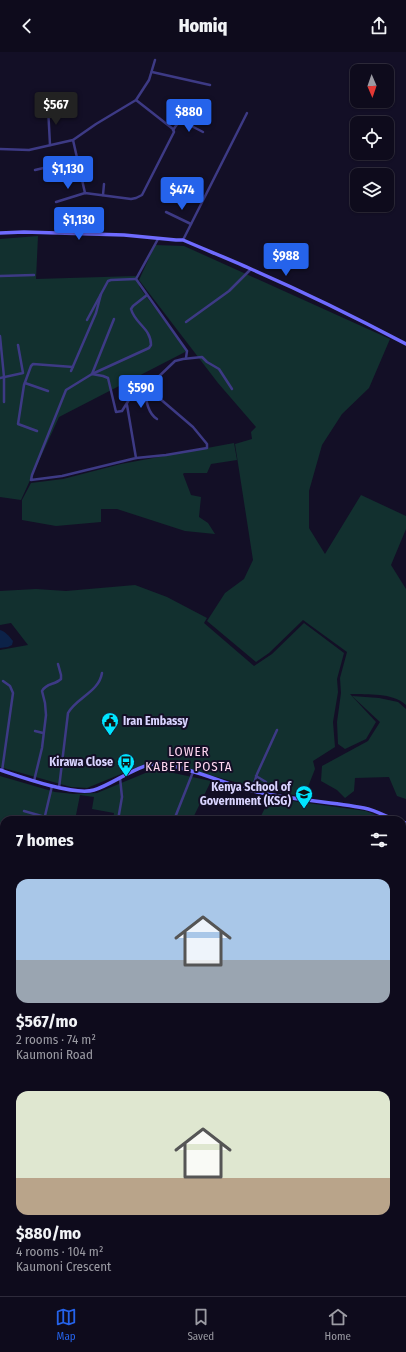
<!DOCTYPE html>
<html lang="en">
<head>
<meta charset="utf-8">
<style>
  :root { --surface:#0e0b1c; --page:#1c1929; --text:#f1f3f6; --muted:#9b9ba3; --line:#2e2b3b; --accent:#2563eb }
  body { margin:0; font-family:"Fira Sans Condensed",sans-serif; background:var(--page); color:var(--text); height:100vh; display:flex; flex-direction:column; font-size:15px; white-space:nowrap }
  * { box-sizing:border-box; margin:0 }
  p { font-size:13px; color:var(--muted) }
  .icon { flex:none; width:22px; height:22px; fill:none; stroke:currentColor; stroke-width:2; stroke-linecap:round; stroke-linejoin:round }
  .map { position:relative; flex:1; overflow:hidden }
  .details { position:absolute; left:0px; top:764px; width:406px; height:480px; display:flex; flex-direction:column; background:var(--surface); border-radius:12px 12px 0 0; box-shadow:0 1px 3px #0004,0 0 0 1px var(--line) }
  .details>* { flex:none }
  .needle { width:26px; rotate:178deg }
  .controls { position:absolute; left:350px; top:12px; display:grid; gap:8px }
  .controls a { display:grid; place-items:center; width:44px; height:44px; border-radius:8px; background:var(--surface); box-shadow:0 1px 3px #0004,0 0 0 1px var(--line); font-size:20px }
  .price { position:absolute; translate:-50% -34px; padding:0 9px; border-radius:4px; background:var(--accent); color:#fff; font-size:13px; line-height:26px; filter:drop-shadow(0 1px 2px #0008) }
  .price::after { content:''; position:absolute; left:50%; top:24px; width:12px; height:9px; margin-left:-6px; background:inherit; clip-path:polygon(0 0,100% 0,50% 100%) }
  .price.on { background:#222; color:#fff }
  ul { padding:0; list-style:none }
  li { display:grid; align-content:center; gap:8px; height:212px; padding:0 16px }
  li span { display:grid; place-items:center; height:124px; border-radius:12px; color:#555 }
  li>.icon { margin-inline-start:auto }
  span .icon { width:72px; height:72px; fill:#fffc; stroke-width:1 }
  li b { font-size:17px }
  h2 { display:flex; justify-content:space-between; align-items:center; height:48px; padding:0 16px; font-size:17px }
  header { display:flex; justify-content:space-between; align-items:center; height:52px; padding:0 16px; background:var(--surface); font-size:18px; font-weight:800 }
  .tabs { display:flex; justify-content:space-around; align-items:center; height:56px; border-top:1px solid var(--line); background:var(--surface); font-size:11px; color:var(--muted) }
  .tabs a { display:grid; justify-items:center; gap:2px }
  .tabs .on { color:var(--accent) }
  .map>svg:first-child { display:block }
</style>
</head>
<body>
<header><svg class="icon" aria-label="back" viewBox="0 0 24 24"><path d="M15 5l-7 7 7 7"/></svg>Homiq<svg class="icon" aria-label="share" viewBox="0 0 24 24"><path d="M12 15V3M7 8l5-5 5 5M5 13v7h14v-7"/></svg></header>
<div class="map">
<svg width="406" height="1244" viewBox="0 0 406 1244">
  <rect width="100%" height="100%" fill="#130f26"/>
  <g fill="#12302f">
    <path d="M38 184 36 227 136 224 140 236 187 299 59 365 21 448 0 445V187Z"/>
    <path d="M155 193 184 194 390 287 369 336 342 362 322 393 309 439V476L325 502 361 443 406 464V477L391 513 406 537V653C392 640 368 643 350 642L376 670 366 687 345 697 338 692 337 670 341 641 340 626 347 600 303 568 269 601 256 610 207 569 225 541 244 527 253 508 235 392 252 387 251 380 256 375 218 331 139 228Z"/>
    <path d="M234 391 237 408 211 412 207 421H184L183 422 191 443 201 445 199 465 208 471 215 482 185 479 117 457H101V470L56 474 22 468V448L31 431 63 427 121 412Z"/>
    <path d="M135 533 167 545 207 566 204 571 254 614 272 602 304 571 344 601 337 627 338 640 333 670 335 695 313 709 315 717 304 745 257 736 155 708 87 736 71 735 0 715V598L28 593 11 571 0 573V539L36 537 66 539Z"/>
    <path d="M352 644 379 646 398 650 406 657V747L397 744 389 725 355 726 354 739 345 746 337 738 321 729 322 714 368 689 380 670Z"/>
    <path d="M155 717 211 729 192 768H113L114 761 92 757 94 745 80 743 75 768H4V852L0 860V724L55 740 74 742 97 741Z"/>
    <path d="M270 746 366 759 388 768H259Z"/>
    <path d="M402 773H406V913L402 911Z"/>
    <path d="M4 964V1240H13L11 1244H0V965Z"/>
  </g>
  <path fill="#0c2248" d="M0 578C6 580 9 584 13 589L12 593 8 595 0 596Z"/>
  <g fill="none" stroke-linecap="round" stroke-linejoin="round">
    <g stroke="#3d3a85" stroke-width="2.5">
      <path d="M152 20 210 33"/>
      <path d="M48 55 50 93"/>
      <path d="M173 78 180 68 203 80"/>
      <path d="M73 88 85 141"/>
      <path d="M0 97 29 98 73 88 96 72 136 48 149 28 155 8"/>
      <path d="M35 118 78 108"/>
      <path d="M103 143 104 132"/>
      <path d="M56 150 85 141 131 147 136 146 142 143 174 80 173 77 136 48"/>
      <path d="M166 160 191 172"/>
      <path d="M158 187 136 227 187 299 186 306"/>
      <path d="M183 188 247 61"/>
      <path d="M0 224 34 223"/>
      <path d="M114 267 92 322 103 324 108 326 116 360 122 359 132 343 152 331 175 309 183 307 202 305 207 310 219 317 232 337"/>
      <path d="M87 268 108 229 111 228 136 227"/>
      <path d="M186 270 229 239 251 217"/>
      <path d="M0 284 4 325V350"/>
      <path d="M71 319 96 261 101 242"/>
      <path d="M0 326 23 321 18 293"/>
      <path d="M25 331 48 339"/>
      <path d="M144 335C146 346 147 361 157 367"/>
      <path d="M127 353 136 406 62 424 31 428 32 423 66 338 92 322 149 296 151 293C151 276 135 272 131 257L133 254 147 243"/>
      <path d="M37 379 18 372 24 333 31 314 33 312 73 315"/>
      <path d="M136 406 166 403 207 396V392L193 375 158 345"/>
      <path d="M35 679 43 681"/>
      <path d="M2 719 13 641 10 634 3 629"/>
      <path d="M256 724 266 730"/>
      <path d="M34 729 42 696 46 663 45 651 42 639C46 631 55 633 61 627V623L58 612"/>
      <path d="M59 736 68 661C76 646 99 640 102 621"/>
      <path d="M252 738 257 722 277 678"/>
      <path d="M24 759 45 765"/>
      <path d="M44 768 52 734"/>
      <path d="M118 768 122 745 120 726"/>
      <path d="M174 768 193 720"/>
      <path d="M0 903 4 902"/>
      <path d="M0 917V924"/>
      <path d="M0 971 4 970"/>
      <path d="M402 996 406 997"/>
      <path d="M402 1015 406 1008"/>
      <path d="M0 1020 4 1019"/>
      <path d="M0 1048 4 1050"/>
      <path d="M0 1095 4 1097"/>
      <path d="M402 1121 406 1110"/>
      <path d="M0 1187 4 1179"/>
      <path d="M402 1206 406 1210"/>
      <path d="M0 1235 4 1237"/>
      <path d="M166 1240 171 1244"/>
      <path d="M231 1240 244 1244"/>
      <path d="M329 1240V1244"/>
      <path d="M399 1240 403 1244"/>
      <path d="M13 1244 15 1240"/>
      <path d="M43 1244 45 1240"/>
      <path d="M69 1244 71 1240"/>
      <path d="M107 1244 109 1240"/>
      <path d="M153 1244 156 1240"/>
      <path d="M218 1244 220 1240"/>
      <path d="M270 1244V1240"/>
      <path d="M283 1244 284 1240"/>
      <path d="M309 1244 310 1240"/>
    </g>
    <g stroke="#6f6bff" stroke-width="3.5">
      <path d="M0 181 24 180 124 183 176 188H183C206 198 229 207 251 217 304 240 355 265 406 292"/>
      <path d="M0 718C21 725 74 744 94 738 112 733 139 711 158 712 191 715 224 732 257 740 292 748 328 749 364 756 375 758 385 764 395 768"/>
      <path d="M402 770 406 771"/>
      <path d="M0 960H4"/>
      <path d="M402 1046 406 1047"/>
    </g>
  </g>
  <defs>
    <g id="civic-pin" transform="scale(0.9)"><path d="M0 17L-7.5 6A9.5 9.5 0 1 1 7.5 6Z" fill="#00e5ff" stroke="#130f26"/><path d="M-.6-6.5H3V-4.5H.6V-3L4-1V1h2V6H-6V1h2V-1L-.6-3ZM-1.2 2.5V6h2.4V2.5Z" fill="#111"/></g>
    <g id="bus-pin" transform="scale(0.9)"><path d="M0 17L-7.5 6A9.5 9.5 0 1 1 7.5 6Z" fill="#00e5ff" stroke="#130f26"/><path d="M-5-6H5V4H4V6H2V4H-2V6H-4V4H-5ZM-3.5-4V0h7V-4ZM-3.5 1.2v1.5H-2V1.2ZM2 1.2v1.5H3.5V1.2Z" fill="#111"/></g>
    <g id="university-pin" transform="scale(0.9)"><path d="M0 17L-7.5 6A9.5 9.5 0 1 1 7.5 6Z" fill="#00e5ff" stroke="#130f26"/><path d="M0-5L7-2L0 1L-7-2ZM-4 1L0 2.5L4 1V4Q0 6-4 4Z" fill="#111"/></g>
  </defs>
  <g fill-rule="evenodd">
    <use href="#civic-pin" x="110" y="669"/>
    <use href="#bus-pin" x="126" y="710"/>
    <use href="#university-pin" x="304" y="742"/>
  </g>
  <g text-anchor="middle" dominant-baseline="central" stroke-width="4" stroke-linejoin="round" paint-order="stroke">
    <g font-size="12" font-weight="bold" fill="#d9d4ff" stroke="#130f26" text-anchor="end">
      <text x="123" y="669" text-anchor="start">Iran Embassy</text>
      <text x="113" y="710">Kirawa Close</text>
      <text x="291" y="735">Kenya School of<tspan x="291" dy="14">Government (KSG)</tspan></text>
    </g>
    <g font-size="13" letter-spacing="1" fill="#ffd6f0" stroke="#130f26">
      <text x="189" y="699">LOWER<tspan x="189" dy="15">KABETE POSTA</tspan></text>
    </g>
  </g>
</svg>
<div class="controls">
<a><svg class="needle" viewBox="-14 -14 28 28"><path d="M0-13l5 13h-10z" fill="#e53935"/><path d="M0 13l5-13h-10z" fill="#9b9ba3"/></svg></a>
<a><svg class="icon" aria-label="locate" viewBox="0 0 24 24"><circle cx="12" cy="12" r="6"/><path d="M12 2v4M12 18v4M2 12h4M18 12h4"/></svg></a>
<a><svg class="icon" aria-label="layers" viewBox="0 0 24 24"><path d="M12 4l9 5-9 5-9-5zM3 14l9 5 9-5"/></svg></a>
</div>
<b class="price on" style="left:56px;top:74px">$567</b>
<b class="price" style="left:189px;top:81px">$880</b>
<b class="price" style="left:68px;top:138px">$1,130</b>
<b class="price" style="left:182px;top:159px">$474</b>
<b class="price" style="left:79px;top:189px">$1,130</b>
<b class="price" style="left:286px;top:225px">$988</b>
<b class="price" style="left:141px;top:357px">$590</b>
<section class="details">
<h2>7 homes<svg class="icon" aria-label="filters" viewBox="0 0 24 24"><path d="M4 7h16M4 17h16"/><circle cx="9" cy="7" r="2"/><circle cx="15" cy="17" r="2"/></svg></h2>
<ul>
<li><span style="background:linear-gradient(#a9c7e8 65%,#9aa5b1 0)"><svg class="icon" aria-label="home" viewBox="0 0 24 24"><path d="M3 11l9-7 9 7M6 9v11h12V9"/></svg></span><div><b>$567/mo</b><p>2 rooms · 74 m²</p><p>Kaumoni Road</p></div></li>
<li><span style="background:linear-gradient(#dfe7d0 70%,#b9a48a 0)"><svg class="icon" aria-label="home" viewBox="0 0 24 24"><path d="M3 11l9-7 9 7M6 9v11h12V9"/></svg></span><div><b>$880/mo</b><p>4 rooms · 104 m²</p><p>Kaumoni Crescent</p></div></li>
</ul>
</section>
</div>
<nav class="tabs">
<a class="on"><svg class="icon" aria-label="map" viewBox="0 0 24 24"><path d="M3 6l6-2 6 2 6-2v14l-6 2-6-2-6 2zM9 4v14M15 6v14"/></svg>Map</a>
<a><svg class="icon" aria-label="saved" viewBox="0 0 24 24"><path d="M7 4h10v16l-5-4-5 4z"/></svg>Saved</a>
<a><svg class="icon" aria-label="home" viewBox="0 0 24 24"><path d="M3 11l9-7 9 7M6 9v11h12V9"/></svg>Home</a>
</nav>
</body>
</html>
